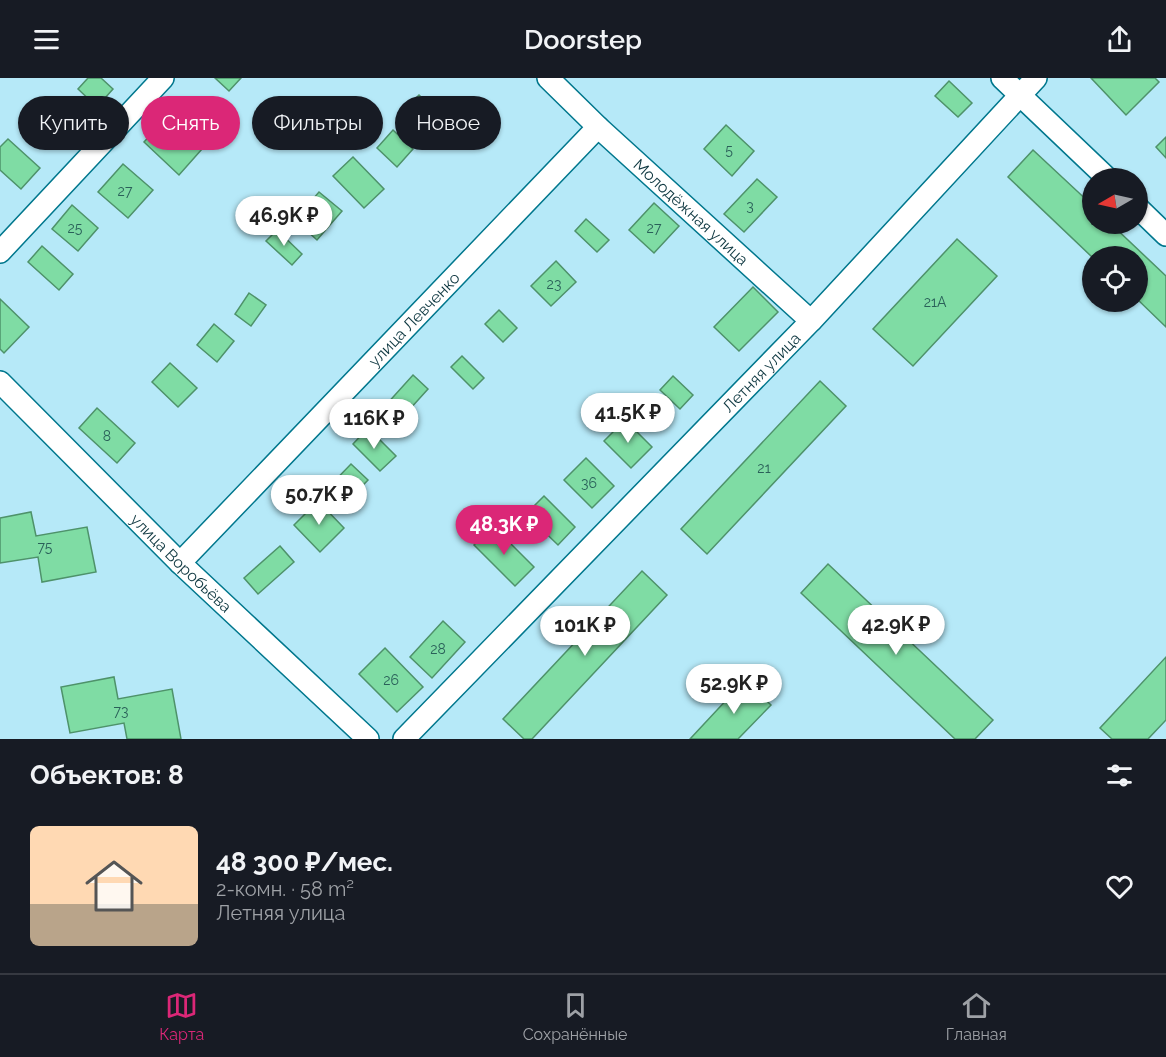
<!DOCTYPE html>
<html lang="ru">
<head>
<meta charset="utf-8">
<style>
  :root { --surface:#171b24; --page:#20242c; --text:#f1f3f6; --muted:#9ea1a6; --line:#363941; --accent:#db2777 }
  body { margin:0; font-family:Raleway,sans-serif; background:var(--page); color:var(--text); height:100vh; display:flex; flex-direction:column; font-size:22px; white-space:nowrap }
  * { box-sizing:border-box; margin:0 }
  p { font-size:20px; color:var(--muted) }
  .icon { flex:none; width:33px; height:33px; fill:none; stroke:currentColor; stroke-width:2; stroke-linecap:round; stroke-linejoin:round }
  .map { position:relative; height:661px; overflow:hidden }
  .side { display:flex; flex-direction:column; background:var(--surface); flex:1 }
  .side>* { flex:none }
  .banner { position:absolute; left:18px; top:18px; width:600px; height:54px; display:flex; gap:12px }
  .needle { width:39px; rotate:261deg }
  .buttons { position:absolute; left:1082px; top:90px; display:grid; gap:12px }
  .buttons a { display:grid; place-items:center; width:66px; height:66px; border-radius:50%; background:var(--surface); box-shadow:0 2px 4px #0004; font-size:30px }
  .price { position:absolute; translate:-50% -51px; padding:0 14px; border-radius:21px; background:#fff; color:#222; font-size:20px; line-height:39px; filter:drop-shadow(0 2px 3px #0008) }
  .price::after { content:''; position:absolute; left:50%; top:36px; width:18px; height:14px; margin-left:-9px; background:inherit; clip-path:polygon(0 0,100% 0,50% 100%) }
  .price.current { background:var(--accent); color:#fff }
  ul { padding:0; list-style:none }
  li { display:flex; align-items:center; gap:18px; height:150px; padding:0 30px }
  li span { display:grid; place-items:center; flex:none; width:168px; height:120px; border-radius:9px; color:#555 }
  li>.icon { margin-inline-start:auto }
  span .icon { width:72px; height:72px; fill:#fffc; stroke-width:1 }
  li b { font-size:26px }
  h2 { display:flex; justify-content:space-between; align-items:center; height:72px; padding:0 30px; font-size:26px }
  .tag { padding:0 21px; border-radius:27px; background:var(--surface); box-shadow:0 2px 4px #0004; font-size:21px; line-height:54px }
  .tag.current { background:var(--accent); color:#fff }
  header { display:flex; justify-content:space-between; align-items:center; height:78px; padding:0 30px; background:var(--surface); font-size:27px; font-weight:600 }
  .tabs { display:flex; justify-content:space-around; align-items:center; height:84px; border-top:2px solid var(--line); background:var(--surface); font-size:16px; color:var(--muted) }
  .tabs a { display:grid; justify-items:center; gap:3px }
  .tabs .current { color:var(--accent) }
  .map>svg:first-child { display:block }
</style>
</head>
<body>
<header><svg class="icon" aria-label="menu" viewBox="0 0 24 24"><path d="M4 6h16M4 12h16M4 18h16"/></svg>Doorstep<svg class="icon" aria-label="share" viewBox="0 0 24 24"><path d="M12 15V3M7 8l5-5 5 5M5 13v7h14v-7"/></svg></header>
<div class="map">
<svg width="1166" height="661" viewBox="0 0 1166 661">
  <rect width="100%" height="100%" fill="#b6e9f8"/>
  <g fill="#7fdca4" stroke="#4e926a" stroke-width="1.5">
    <path d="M88 0H101L113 11 97 29 78 11Z"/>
    <path d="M215 0H241L229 13Z"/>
    <path d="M1091 0H1155L1159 4 1126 37Z"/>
    <path d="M949 3 972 25 958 39 935 18Z"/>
    <path d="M419 17 444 41 424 60 400 36Z"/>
    <path d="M63 20 88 45 61 71 37 46Z"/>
    <path d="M167 39 202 71 179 97 144 64Z"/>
    <path d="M726 47 754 73 732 98 704 71Z"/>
    <path d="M393 52 413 71 397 89 377 70Z"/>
    <path d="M1166 59V80L1156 69Z"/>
    <path d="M8 61 40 90 21 111 0 92V69Z"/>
    <path d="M1033 72 1092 127V146H1111L1166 198V249L1137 221V178L1092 179 1008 99Z"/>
    <path d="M353 79 384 111 364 130 333 98Z"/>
    <path d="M123 86 153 112 128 140 98 114Z"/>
    <path d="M757 101 777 119 744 154 724 136Z"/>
    <path d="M319 114 342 133 317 162 295 142Z"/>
    <path d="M654 125 679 148 654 175 629 152Z"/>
    <path d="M72 127 98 150 78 173 52 151Z"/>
    <path d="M586 141 609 162 597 174 575 153Z"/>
    <path d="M277 152 302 176 292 187 266 163Z"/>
    <path d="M957 161 997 198 913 288 873 251Z"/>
    <path d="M42 168 73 196 59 212 28 184Z"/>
    <path d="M556 183 576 204 551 228 531 208Z"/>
    <path d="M753 209 778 234 739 273 714 249Z"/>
    <path d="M249 215 266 227 251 248 235 236Z"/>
    <path d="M0 221 29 249 4 275 0 271Z"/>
    <path d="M499 232 517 250 503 264 485 246Z"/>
    <path d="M214 246 234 263 217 284 197 267Z"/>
    <path d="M462 278 484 300 473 311 451 289Z"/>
    <path d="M170 285 197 310 178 329 152 304Z"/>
    <path d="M413 297 428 311 400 342 385 328Z"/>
    <path d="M673 298 693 317 680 331 660 312Z"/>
    <path d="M820 303 846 328 707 476 681 451Z"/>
    <path d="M97 330 135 365 117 385 79 350Z"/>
    <path d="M625 342 652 369 631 390 604 363Z"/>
    <path d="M368 350 396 378 380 393 353 366Z"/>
    <path d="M586 380 614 408 592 430 564 402Z"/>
    <path d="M351 386 368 402 337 434 321 417Z"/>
    <path d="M544 418 575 449 558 467 526 436Z"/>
    <path d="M318 423 344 450 320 474 294 447Z"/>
    <path d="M31 434 36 458 87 449 96 494 42 504 38 479 0 485V440Z"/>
    <path d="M493 448 534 489 515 508 474 467Z"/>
    <path d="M280 468 294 484 258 516 244 500Z"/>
    <path d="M828 486 993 642 975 661H955L801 515Z"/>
    <path d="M642 493 667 517 532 661H524L503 641Z"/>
    <path d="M443 543 465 564 432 600 410 579Z"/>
    <path d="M385 570 423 609 397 634 359 596Z"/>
    <path d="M1166 579V642L1148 661H1112L1100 650Z"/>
    <path d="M114 599 118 621 172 611 181 661H127L124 645 70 655 61 609Z"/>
    <path d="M745 602 771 627 738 661H690Z"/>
  </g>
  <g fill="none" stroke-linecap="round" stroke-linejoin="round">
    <g stroke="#00778d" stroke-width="24">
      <g id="street">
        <path id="s1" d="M548 0 598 49 811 243"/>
        <path d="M1002 0 1107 100"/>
        <path d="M1137 129 1166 157"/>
        <path d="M0 174 163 0"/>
        <path id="s2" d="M0 304 180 485 368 661"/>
        <path id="s3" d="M180 485 598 49"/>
        <path id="s4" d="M404 661 811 243 1036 0"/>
      </g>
    </g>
    <use href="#street" stroke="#fff" stroke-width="21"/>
  </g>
  <g text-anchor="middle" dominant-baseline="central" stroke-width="5" stroke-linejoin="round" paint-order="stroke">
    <g font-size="14" fill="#2a6059">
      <text x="729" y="72">5</text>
      <text x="125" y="113">27</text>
      <text x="750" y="128">3</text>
      <text x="75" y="150">25</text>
      <text x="654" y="150">27</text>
      <text x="554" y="206">23</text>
      <text x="935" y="224">21А</text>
      <text x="107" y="358">8</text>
      <text x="764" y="390">21</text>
      <text x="589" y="405">36</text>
      <text x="45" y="469">75</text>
      <text x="438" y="571">28</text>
      <text x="391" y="602">26</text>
      <text x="121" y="633">73</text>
    </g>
    <g font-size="16" fill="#0e3740" stroke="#fff">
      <text stroke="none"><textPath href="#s1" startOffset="196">Молодёжная улица</textPath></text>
      <text stroke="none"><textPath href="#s3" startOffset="338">улица Левченко</textPath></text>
      <text stroke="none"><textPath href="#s4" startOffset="512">Летняя улица</textPath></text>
      <text stroke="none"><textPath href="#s2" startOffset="256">улица Воробьёва</textPath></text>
    </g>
  </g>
</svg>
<div class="buttons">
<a><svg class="needle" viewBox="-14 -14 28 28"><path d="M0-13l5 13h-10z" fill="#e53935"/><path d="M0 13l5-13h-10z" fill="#9ea1a6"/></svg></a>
<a><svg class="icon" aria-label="locate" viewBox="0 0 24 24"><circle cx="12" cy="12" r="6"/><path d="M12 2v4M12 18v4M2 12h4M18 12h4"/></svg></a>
</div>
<b class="price" style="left:284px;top:169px">46.9K ₽</b>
<b class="price" style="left:628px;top:366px">41.5K ₽</b>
<b class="price" style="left:374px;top:372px">116K ₽</b>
<b class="price" style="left:319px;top:448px">50.7K ₽</b>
<b class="price current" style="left:504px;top:478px">48.3K ₽</b>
<b class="price" style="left:896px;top:578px">42.9K ₽</b>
<b class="price" style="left:585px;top:579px">101K ₽</b>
<b class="price" style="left:734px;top:637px">52.9K ₽</b>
<div class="banner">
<a class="tag">Купить</a>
<a class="tag current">Снять</a>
<a class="tag">Фильтры</a>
<a class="tag">Новое</a>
</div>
</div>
<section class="side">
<h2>Объектов: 8<svg class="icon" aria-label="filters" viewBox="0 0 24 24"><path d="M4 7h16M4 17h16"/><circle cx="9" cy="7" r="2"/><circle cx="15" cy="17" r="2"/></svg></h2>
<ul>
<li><span style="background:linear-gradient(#ffd9b3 65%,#b9a48a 0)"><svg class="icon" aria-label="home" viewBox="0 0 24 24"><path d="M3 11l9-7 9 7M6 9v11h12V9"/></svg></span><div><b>48 300 ₽/мес.</b><p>2-комн. · 58 m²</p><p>Летняя улица</p></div><svg class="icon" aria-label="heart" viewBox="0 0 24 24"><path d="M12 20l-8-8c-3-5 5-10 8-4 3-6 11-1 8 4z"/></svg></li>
</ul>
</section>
<nav class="tabs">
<a class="current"><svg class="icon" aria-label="map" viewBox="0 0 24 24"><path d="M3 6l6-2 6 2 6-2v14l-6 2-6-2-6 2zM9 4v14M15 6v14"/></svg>Карта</a>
<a><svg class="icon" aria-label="saved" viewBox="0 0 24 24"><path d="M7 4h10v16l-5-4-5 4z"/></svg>Сохранённые</a>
<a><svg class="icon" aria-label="home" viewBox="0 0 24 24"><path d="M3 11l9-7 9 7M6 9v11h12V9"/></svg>Главная</a>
</nav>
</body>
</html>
